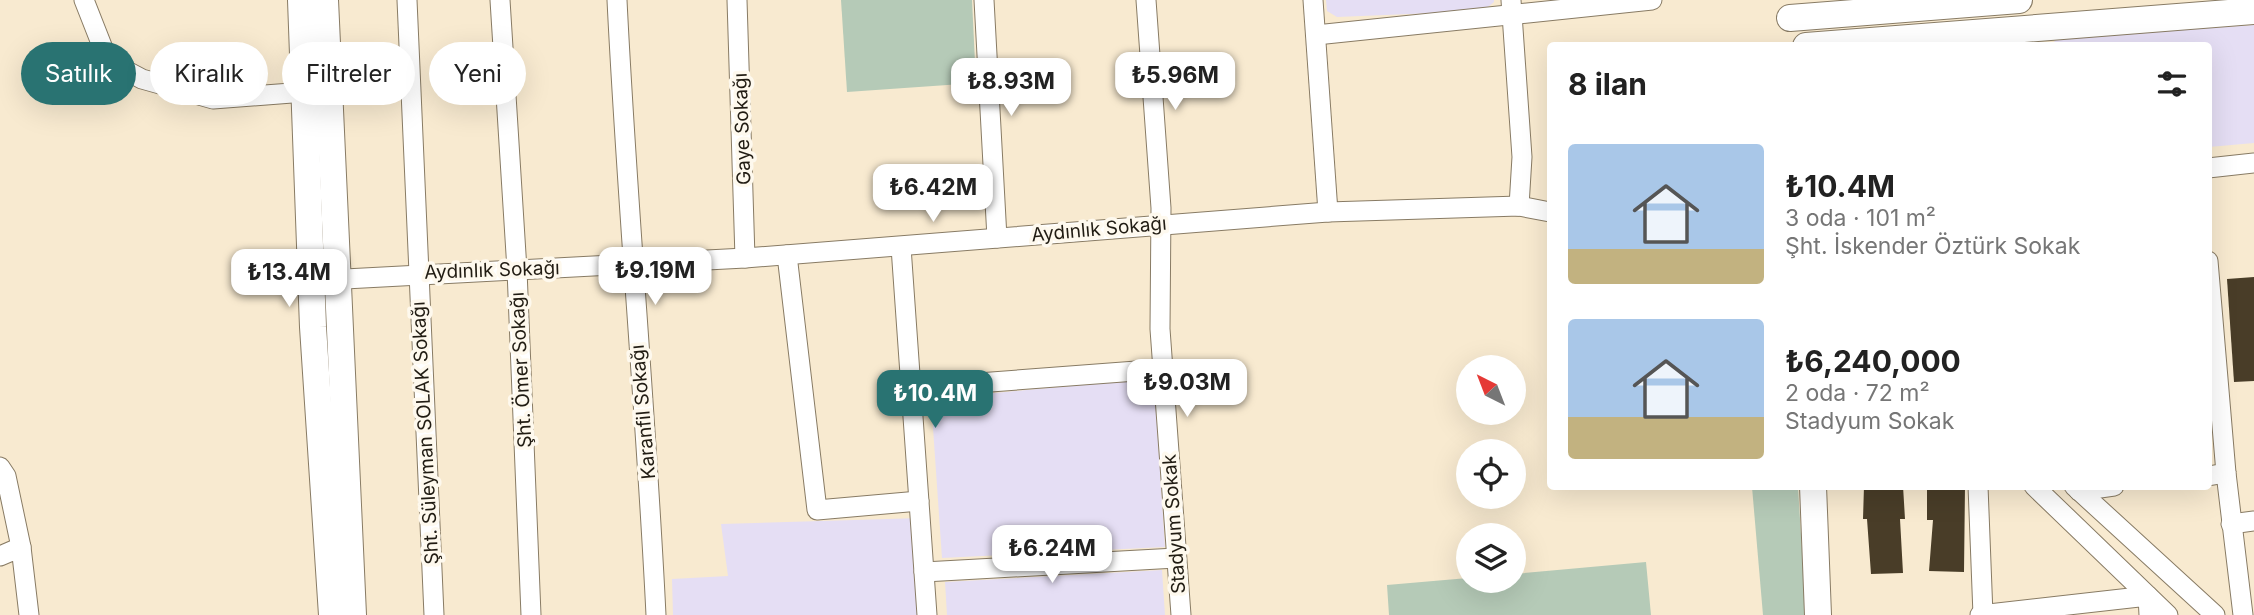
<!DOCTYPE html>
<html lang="tr">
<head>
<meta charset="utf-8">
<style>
  :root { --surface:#fff; --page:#f6f6f6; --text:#222; --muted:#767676; --accent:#297372 }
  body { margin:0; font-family:Inter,sans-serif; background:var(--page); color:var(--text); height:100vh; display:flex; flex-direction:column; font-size:26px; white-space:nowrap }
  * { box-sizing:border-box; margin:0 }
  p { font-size:23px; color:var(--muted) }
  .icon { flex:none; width:38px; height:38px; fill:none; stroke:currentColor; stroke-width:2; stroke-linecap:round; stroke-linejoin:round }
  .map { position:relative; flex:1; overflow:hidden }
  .drawer { position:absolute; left:1547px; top:42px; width:665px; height:448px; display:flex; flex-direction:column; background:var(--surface); border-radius:7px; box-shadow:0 7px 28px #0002 }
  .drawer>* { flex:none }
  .top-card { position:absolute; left:21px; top:42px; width:665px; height:63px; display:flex; gap:14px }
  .needle { width:46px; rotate:318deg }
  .buttons { position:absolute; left:1456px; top:355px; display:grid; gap:14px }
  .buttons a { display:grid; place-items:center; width:70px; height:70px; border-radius:50%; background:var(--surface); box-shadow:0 7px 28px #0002; font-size:35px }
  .price { position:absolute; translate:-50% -60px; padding:0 16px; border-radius:14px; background:#fff; color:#222; font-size:23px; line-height:46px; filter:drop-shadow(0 2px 4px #0008) }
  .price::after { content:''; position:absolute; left:50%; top:42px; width:21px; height:16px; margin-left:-10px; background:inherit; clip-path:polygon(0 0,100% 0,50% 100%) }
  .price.on { background:var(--accent); color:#fff }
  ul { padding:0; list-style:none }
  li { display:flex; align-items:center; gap:21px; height:175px; padding:0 21px }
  li span { display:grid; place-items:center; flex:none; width:196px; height:140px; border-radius:7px; color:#555 }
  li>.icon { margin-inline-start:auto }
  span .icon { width:84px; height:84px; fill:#fffc; stroke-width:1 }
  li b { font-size:30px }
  h2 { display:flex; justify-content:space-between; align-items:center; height:84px; padding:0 21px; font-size:30px }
  .pill { padding:0 24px; border-radius:32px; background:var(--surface); box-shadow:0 7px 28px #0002; font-size:24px; line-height:63px }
  .pill.on { background:var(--accent); color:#fff }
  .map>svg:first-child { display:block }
</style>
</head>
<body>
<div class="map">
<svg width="2254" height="615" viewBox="0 0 2254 615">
  <rect width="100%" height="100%" fill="#f8ead0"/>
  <g fill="#e5def4">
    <path d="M1326 0H1494V2L1483 11 1337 17 1327 11Z"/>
    <path d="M2254 25V143L2209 147 2208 46H2051L2057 38Z"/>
    <path d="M1154 378 1165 547 942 558 931 399Z"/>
    <path d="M921 518 923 615H673L672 579 728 576 721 524Z"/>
    <path d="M1162 570 1165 615H947L945 582Z"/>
  </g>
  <g fill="#b5cab7">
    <path d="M841 0H972L976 83 847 92Z"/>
    <path d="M1752 487H1798L1806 615H1763Z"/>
    <path d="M1646 562 1651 615H1389L1387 585 1468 578V581H1514V574Z"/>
  </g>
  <g fill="#493d28">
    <path d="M2254 277V381L2234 382 2227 279Z"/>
    <path d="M1864 486H1903L1905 519H1900L1903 573 1871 574 1867 519H1863Z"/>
    <path d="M1927 486H1965L1964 572 1929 571 1933 520H1927Z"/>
  </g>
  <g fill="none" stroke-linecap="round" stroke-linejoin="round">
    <g stroke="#887b64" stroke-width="21">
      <g id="street">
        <path d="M84 0 108 61 142 79 213 99 305 92"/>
        <path d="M407 0 434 615"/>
        <path d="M500 0 517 270 531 615"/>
        <path d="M617 0C627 205 646 410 656 615"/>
        <path d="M737 0 745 258"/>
        <path d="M984 0 997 238"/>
        <path d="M1146 0 1161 208 1160 329 1181 615"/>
        <path d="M1313 0 1328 212"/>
        <path d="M1511 0 1522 157 1519 206"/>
        <path d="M1316 35 1652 0"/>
        <path d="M2208 168 2254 163"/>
        <path d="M901 247 927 615"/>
        <path d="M787 255 817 510 919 501"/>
        <path d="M2208 261 2226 473 2243 615"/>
        <path d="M326 280 745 258 1328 212 1519 206 1550 212"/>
        <path d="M911 388 1163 369"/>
        <path d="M0 467 6 476 21 547"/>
        <path d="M2208 476 2226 473"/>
        <path d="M1978 486 1983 615"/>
        <path d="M2034 486 2168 615"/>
        <path d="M2074 486 2215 615"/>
        <path d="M2079 491 2114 486"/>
        <path d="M2231 524 2254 521"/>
        <path d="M0 556 21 547 29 615"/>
        <path d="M924 572 1176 558"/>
        <path d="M1980 615 2148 596 2149 615"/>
      </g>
    </g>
    <g stroke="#887b64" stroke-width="28">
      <g id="secondary">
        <path d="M301 0 313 327 332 615"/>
        <path d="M325 0 353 615"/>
        <path d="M1790 18 2019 0"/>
        <path d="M1806 46 2254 11"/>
        <path d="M1813 486 1818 615"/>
      </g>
    </g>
    <use href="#street" stroke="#fff" stroke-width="19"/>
    <use href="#secondary" stroke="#fff" stroke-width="26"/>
  </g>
  <g text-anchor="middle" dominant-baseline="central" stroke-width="7" stroke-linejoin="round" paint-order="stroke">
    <g font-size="19" fill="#211c13" stroke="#fef9ee">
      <text transform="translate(742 129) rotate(-92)">Gaye Sokağı</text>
      <text transform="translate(1099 229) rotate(-5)">Aydınlık Sokağı</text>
      <text transform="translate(492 270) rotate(-2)">Aydınlık Sokağı</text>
      <text transform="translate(521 370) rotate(-93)">Şht. Ömer Sokağı</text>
      <text transform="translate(643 412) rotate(-95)">Karanfil Sokağı</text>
      <text transform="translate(425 433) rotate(-93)">Şht. Süleyman SOLAK Sokağı</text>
      <text transform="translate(1174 524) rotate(-94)">Stadyum Sokak</text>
    </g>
  </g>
</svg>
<div class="buttons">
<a><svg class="needle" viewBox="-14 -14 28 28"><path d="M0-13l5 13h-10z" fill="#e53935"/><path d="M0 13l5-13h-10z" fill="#767676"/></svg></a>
<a><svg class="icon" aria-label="locate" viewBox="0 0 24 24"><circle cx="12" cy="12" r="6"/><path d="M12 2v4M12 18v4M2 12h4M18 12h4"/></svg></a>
<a><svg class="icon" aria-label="layers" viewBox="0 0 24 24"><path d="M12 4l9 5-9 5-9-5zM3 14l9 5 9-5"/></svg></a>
</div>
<b class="price" style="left:1175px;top:112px">₺5.96M</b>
<b class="price" style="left:1011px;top:118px">₺8.93M</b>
<b class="price" style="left:933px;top:224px">₺6.42M</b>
<b class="price" style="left:655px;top:307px">₺9.19M</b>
<b class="price" style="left:289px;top:309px">₺13.4M</b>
<b class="price" style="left:1187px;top:419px">₺9.03M</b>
<b class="price on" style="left:935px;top:430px">₺10.4M</b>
<b class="price" style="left:1052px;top:585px">₺6.24M</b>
<div class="top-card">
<a class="pill on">Satılık</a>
<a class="pill">Kiralık</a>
<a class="pill">Filtreler</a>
<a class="pill">Yeni</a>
</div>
<section class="drawer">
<h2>8 ilan<svg class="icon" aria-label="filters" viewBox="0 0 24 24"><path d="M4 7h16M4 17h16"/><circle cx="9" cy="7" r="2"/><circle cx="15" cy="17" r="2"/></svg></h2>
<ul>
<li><span style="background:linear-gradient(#a9c7e8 75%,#c2b280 0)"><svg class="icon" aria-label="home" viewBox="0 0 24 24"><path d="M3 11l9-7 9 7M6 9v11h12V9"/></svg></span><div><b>₺10.4M</b><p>3 oda · 101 m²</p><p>Şht. İskender Öztürk Sokak</p></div></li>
<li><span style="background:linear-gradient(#a9c7e8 70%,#c2b280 0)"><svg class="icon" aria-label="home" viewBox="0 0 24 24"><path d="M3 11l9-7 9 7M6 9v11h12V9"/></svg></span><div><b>₺6,240,000</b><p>2 oda · 72 m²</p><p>Stadyum Sokak</p></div></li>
</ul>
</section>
</div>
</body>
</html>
